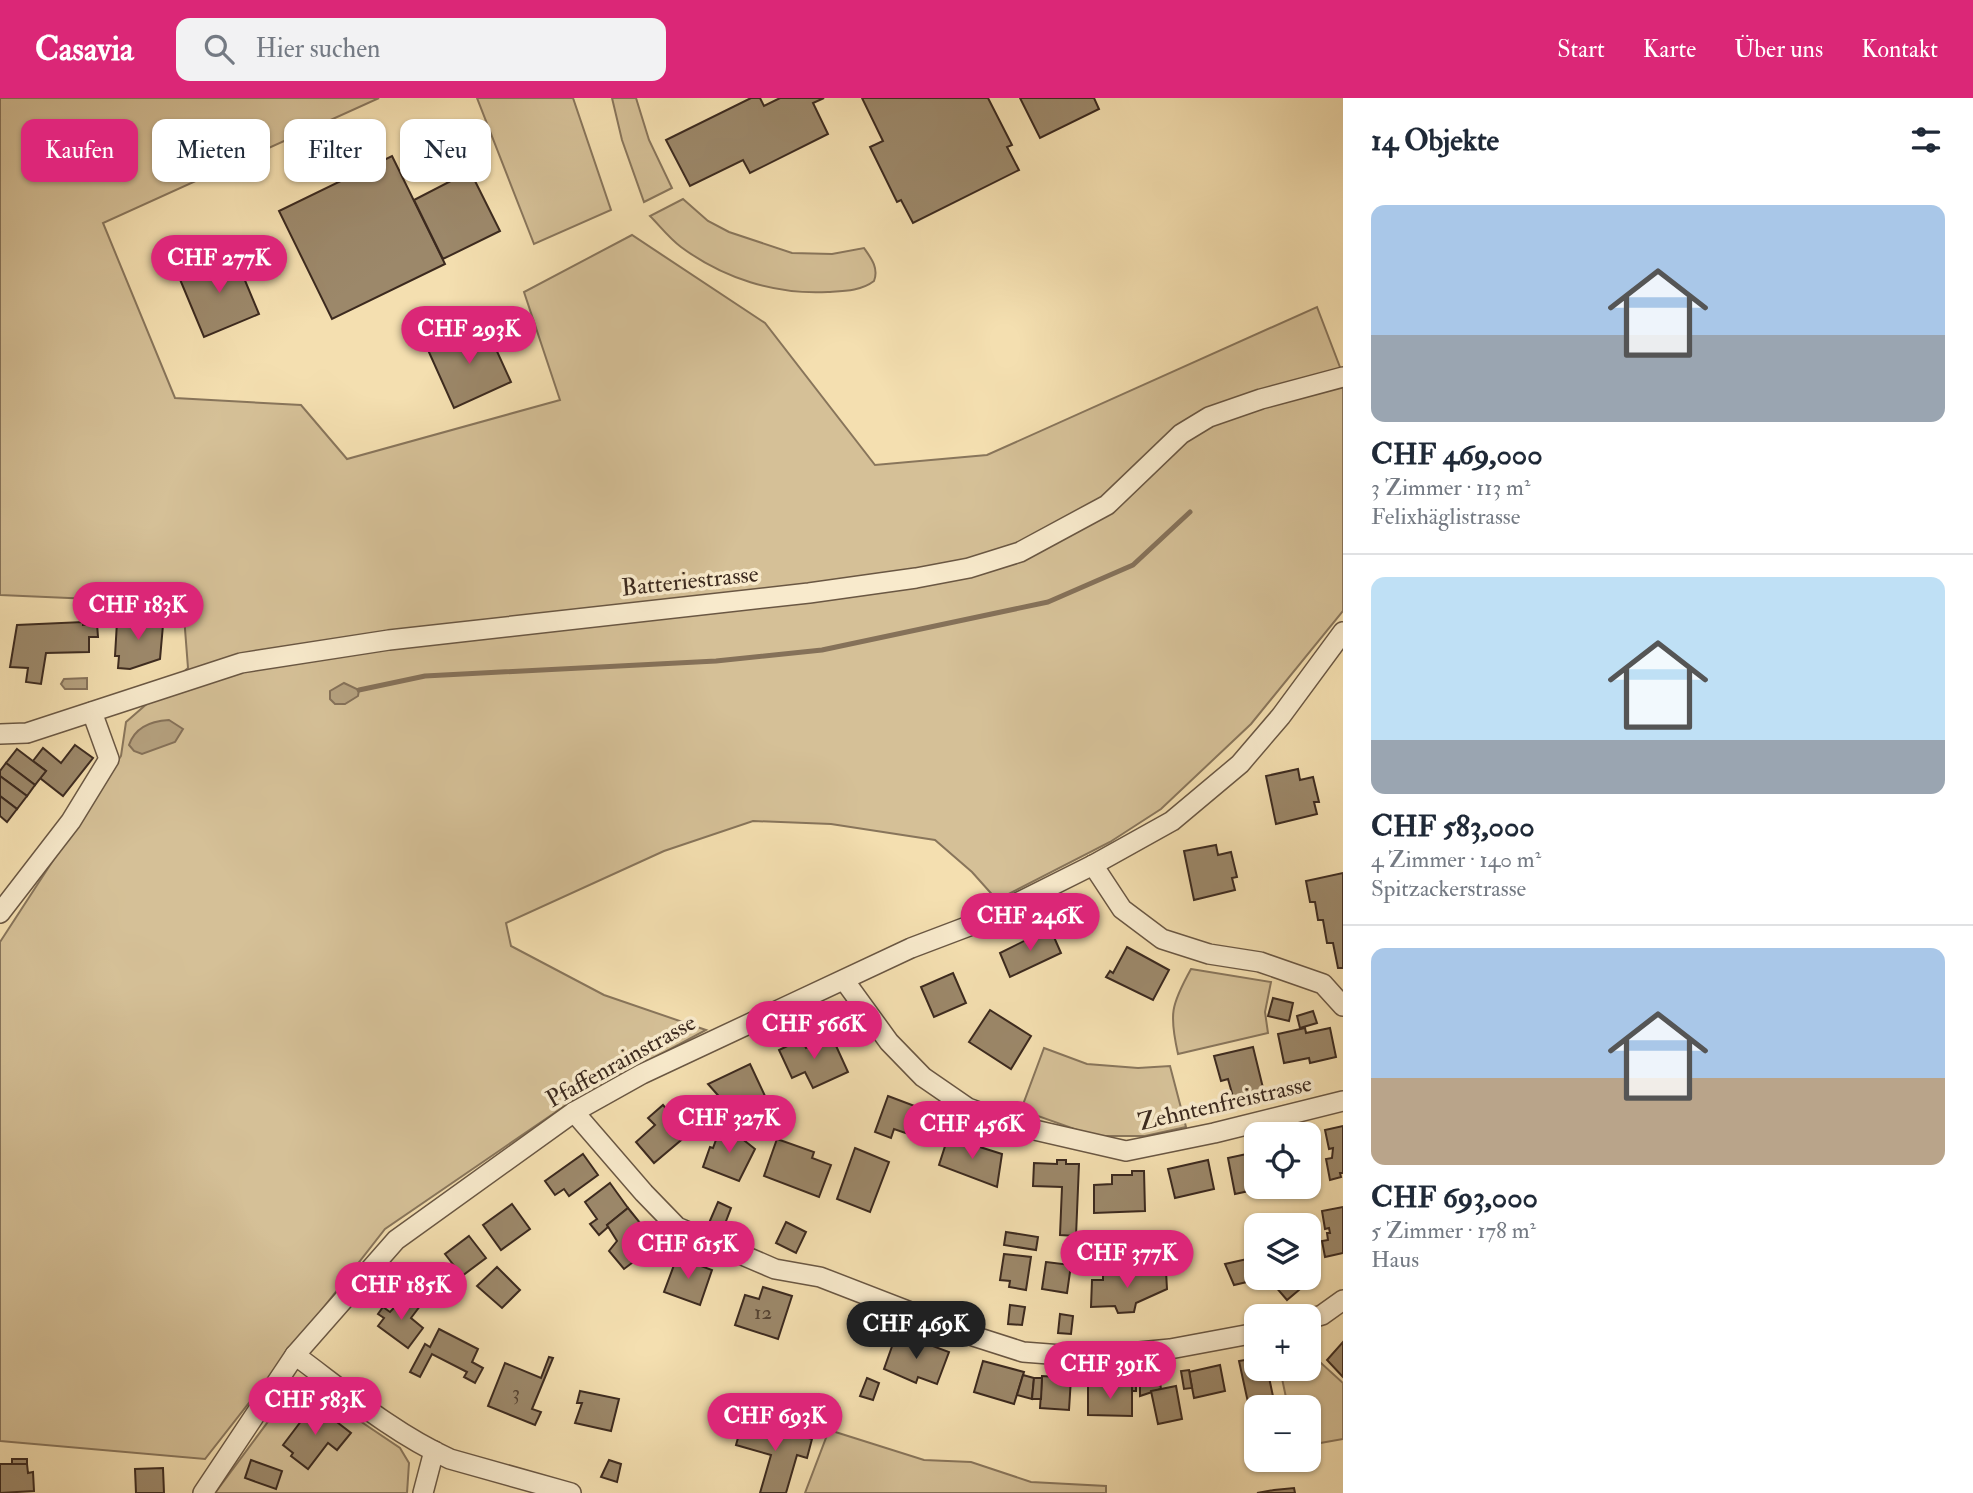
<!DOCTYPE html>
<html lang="de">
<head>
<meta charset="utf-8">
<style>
  :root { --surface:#fff; --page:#f2f2f3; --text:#1f2937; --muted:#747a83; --line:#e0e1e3; --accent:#db2777 }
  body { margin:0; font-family:"IM FELL Double Pica",serif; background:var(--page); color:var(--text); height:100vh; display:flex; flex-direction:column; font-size:26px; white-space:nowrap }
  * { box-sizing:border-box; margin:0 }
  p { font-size:23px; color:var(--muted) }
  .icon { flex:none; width:38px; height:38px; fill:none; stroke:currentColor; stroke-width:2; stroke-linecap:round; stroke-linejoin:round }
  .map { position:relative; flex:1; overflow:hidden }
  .drawer { display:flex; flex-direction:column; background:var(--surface); width:630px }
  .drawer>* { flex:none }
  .top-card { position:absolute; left:21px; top:21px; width:665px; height:63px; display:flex; gap:14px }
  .controls { position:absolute; left:1244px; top:1024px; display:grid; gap:14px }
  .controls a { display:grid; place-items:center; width:77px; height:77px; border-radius:14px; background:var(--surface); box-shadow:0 2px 5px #0004; font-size:35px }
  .price { position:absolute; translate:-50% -60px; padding:0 16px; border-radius:24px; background:var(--accent); color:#fff; font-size:23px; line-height:46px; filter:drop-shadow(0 2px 4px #0008) }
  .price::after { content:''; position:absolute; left:50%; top:42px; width:21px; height:16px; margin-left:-10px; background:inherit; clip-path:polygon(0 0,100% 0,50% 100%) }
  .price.selected { background:#222; color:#fff }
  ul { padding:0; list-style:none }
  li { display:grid; align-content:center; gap:14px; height:371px; padding:0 28px }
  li+li { border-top:2px solid var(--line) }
  li span { display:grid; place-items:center; height:217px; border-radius:14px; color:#555 }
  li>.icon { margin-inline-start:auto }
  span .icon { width:126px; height:126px; fill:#fffc; stroke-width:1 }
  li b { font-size:30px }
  h2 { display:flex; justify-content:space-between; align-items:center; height:84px; padding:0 28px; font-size:30px }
  .tag { padding:0 24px; border-radius:14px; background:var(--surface); box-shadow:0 2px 5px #0004; font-size:24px; line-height:63px }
  .tag.selected { background:var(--accent); color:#fff }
  header { display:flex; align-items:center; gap:42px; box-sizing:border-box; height:98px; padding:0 35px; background:var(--accent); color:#fff }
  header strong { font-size:33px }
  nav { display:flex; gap:38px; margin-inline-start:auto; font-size:24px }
  .search { width:490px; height:63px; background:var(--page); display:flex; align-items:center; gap:18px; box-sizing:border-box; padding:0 24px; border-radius:14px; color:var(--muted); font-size:26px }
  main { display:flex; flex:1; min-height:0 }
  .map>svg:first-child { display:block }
</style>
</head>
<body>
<header>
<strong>Casavia</strong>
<div class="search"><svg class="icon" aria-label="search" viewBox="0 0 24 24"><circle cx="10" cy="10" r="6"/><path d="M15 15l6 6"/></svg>Hier suchen</div>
<nav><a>Start</a><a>Karte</a><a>Über uns</a><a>Kontakt</a></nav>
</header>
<main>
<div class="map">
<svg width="1343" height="1395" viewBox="0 0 1343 1395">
  <rect width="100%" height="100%" fill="#f4dfb0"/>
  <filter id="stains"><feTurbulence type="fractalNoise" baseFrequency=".00286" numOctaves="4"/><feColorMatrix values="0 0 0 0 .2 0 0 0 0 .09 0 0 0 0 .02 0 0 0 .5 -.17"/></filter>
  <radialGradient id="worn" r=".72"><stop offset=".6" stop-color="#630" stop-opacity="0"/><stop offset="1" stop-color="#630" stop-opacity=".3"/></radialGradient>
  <g fill="#d5c097" stroke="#88755b" stroke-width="2">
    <path d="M0 0H379L103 125 175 300 301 307 347 361 560 302 524 194 632 137 765 225 875 367 987 357 1317 209 1343 277V513L1251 626 1161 711 1110 744 997 802 972 774 935 742 831 726 753 723 664 753 506 825 511 848 604 897 706 932 566 1007 385 1131 205 1361 0 1343V844L121 658 126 624 188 570 183 505 0 497Z"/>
    <path d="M477 0H573L611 112 534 146Z"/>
    <path d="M612 0H636L649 42 672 90 644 104 622 42Z"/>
    <path d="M683 101 708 123 729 134 792 155 832 156 864 150C871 160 879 170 874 183 861 193 844 193 828 194 775 197 723 180 681 149 669 140 660 128 650 118Z"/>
    <path d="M1191 871 1271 884 1265 914 1268 935 1178 956C1169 916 1171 907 1191 871Z"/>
    <path d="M1044 950 1087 966 1138 970 1170 968 1186 1029 1145 1038H1094L1021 1012Z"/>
    <path d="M1309 1251 1310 1255 1343 1285V1341L1309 1347V1309H1288L1280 1271 1309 1270Z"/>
    <path d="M299 1282 400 1350 409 1365 407 1395H215Z"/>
    <path d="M829 1332 924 1362 971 1364 1031 1384 1106 1388V1395H805Z"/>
  </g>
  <g fill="#b5a17f" stroke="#857159" stroke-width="2">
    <path d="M87 580V591H65L61 586 64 581Z"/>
    <path d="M344 585 359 592 358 598 345 606H335L330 601V593Z"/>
    <path d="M169 622 183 631 175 644 142 656 134 653 129 647C135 629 151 623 169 622Z"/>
  </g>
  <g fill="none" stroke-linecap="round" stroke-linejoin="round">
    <path stroke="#857159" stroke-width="5" d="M359 592 425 578 716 563 822 552 1048 504 1133 467 1190 414"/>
  </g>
  <g fill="#9c886a" stroke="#3c2a1f" stroke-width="2">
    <path d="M751 0H760L764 8 780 0H824L813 5 828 36 750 75 743 62 690 88 666 42Z"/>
    <path d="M862 0H988L1012 47 1007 49 1019 72 913 125 901 102 897 104 870 49 883 43Z"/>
    <path d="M1020 0H1094L1099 11 1040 40Z"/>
    <path d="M392 58 445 166 332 221 279 113Z"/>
    <path d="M470 73 500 133 443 161 414 102Z"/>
    <path d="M234 156 259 216 204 239 179 179Z"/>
    <path d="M485 227 511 284 454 310 428 252Z"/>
    <path d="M146 521 161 522 163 527 160 561 130 571 118 570 119 558H115L117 524Z"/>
    <path d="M83 524V527L97 526 98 539H89V554L46 555 41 586 26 584 28 570 10 569 17 527Z"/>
    <path d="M75 647 93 660 63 698 40 680 46 673 33 663 43 650 61 665Z"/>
    <path d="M17 651 46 673 35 687 6 665Z"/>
    <path d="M6 665 35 687 27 698 0 678V673Z"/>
    <path d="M1298 671 1300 682 1313 679 1319 704H1314L1317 716 1276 726 1266 678Z"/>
    <path d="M0 678 27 698 17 711 0 698Z"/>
    <path d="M0 698 17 711 7 724 0 718Z"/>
    <path d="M1216 747 1218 757 1231 754 1237 779 1232 780 1235 792 1194 802 1184 753Z"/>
    <path d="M1343 775V870H1338L1333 845H1327L1323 822H1318L1315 804H1310L1306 783Z"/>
    <path d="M1050 830 1061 855 1010 879 1000 855Z"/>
    <path d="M1127 849 1169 872 1153 902 1106 879 1110 873 1113 875Z"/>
    <path d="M953 875 966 905 934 919 921 889Z"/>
    <path d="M1273 900 1293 905 1289 923 1268 918Z"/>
    <path d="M990 912 1031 938 1011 971 969 944Z"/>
    <path d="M1313 913 1317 925 1300 930 1297 918Z"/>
    <path d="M1305 930 1306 935 1330 930 1336 959 1310 965 1309 960 1284 965 1278 936Z"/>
    <path d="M832 939 848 974 813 990 805 974 792 980 779 952 802 941 806 950Z"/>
    <path d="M1253 949 1265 998 1235 1006 1228 981 1221 983 1214 958Z"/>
    <path d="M750 966 765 998 731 1012 708 986Z"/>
    <path d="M888 998 936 1016 926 1042 894 1031 891 1040 875 1034Z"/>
    <path d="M688 999 706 1021 654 1065 636 1044 655 1027 648 1020 663 1007 670 1015Z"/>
    <path d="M1343 1028V1075H1340L1341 1079 1330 1082 1326 1061 1332 1060 1333 1050 1329 1051 1325 1032Z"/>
    <path d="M720 1031 736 1036 755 1051 739 1083 703 1069 710 1049 713 1050Z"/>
    <path d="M948 1039 1002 1056 997 1089 939 1067Z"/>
    <path d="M777 1041 814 1054 812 1060 831 1067 819 1099 764 1078Z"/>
    <path d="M855 1050 889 1064 870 1114 837 1101Z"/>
    <path d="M1256 1054V1088H1272L1235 1096 1228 1060Z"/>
    <path d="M583 1056 598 1077 569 1098 564 1091 555 1097 545 1083Z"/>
    <path d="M1057 1062H1066V1066H1079L1076 1138 1060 1137 1062 1089 1033 1088 1034 1065 1057 1066Z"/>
    <path d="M1208 1062 1214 1091 1175 1100 1168 1071Z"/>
    <path d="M1132 1073H1144L1145 1113 1094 1115V1087L1112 1086V1077H1132Z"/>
    <path d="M610 1085 628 1110 607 1127 608 1129 599 1137 590 1126 597 1121 585 1104Z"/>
    <path d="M718 1104 731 1110 723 1131 709 1125Z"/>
    <path d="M512 1106 530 1131 501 1152 483 1127Z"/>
    <path d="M1343 1109V1155L1325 1159 1322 1143 1328 1142 1327 1135H1330L1329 1130 1325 1131 1322 1113Z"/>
    <path d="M628 1110 649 1136 645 1139 653 1149 624 1171 609 1153 617 1143 607 1127Z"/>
    <path d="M786 1124 806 1134 796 1155 776 1145Z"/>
    <path d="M1006 1134 1038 1139 1036 1152 1004 1147Z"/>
    <path d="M469 1138 486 1160 462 1178 445 1156Z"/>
    <path d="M1004 1156 1031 1159 1026 1192 1009 1189 1010 1183 1000 1182Z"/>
    <path d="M677 1159 712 1172 700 1207 664 1194Z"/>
    <path d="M1256 1159V1180H1264L1234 1187 1225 1166Z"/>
    <path d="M1046 1164 1071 1167 1067 1195 1042 1191Z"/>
    <path d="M497 1169 520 1192 502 1210 477 1188Z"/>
    <path d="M1166 1173 1167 1191 1136 1205 1134 1214 1118 1215 1115 1208 1091 1209 1092 1182H1103V1177Z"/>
    <path d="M1268 1180H1299L1305 1187 1287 1202Z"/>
    <path d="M763 1189 792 1198 778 1241 735 1227 745 1197 759 1201Z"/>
    <path d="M405 1198 420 1208 411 1220 423 1230 408 1250 378 1228 384 1220 378 1216 383 1209 390 1214Z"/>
    <path d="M1010 1207 1025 1209 1022 1227 1008 1226Z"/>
    <path d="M1060 1216 1073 1218 1071 1236 1058 1235Z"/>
    <path d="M439 1231 478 1251 472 1264 483 1270 475 1285 464 1279 467 1274 432 1256 420 1279 410 1274 425 1246 430 1249Z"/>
    <path d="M895 1240 912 1246 914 1241 949 1254 937 1286 918 1279 916 1285 884 1271Z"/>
    <path d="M1343 1244V1279L1327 1262Z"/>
    <path d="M549 1259 553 1260 532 1311 541 1314 535 1327 488 1308 505 1265 541 1280Z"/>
    <path d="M1256 1260V1270H1267L1274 1303 1249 1309 1239 1263Z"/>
    <path d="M983 1263 1024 1274 1014 1306 974 1294Z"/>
    <path d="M1220 1267 1225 1293 1194 1300 1189 1274Z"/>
    <path d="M1189 1272 1192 1290 1184 1291 1181 1273Z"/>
    <path d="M1023 1277 1034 1280 1032 1301 1017 1297Z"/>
    <path d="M1159 1277 1161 1291 1140 1298V1281Z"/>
    <path d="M1042 1278 1071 1280 1069 1312 1040 1310Z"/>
    <path d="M1107 1279H1136V1293H1132V1288H1106Z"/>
    <path d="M867 1280 879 1285 873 1302 860 1298Z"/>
    <path d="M1034 1280H1042L1041 1301H1032Z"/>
    <path d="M1088 1288H1132V1318L1088 1317Z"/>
    <path d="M1176 1288 1182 1321 1158 1326 1151 1293Z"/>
    <path d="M303 1290 311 1297 305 1306 296 1299Z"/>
    <path d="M580 1293 619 1301 611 1333 575 1325 582 1305H577Z"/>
    <path d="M311 1310 321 1317 324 1314 351 1335 337 1352 328 1345 308 1371 291 1358 293 1355 283 1347Z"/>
    <path d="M743 1322 812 1341 807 1360 797 1357 786 1395H760L771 1357 736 1347Z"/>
    <rect x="12" y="1361" width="15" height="5"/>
    <path d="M251 1362 282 1373 276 1391 245 1380Z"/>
    <path d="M609 1362 621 1366 617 1384 601 1379Z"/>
    <path d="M0 1366H27L28 1375 33 1374 34 1393 0 1395Z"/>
    <path d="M163 1370 164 1395H136L135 1371Z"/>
    <path d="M1294 1390 1295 1395H1257L1274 1392Z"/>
  </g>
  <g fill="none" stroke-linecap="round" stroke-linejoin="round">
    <g stroke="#6a5743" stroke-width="22">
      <g id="street">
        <path d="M0 636 27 635 241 565 389 542 809 495 916 480 969 470 1020 454 1107 407 1181 336 1209 319 1261 301 1343 279"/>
        <path d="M1093 767 1122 811 1162 841 1209 856 1260 864 1323 886 1343 908"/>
        <path d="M0 815 71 723 109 661 92 614"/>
        <path d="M844 882 889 944 923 979 968 1010 1017 1028 1126 1053 1214 1035 1343 1003"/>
        <path d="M574 1014 644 1095 677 1129 775 1171 820 1179 970 1237 1023 1254 1088 1259 1170 1251 1256 1235"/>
        <path d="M1309 1221 1322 1217 1343 1202"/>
        <path d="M295 1257C345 1294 393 1335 450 1361L571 1395"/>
        <path d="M203 1395 295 1257 396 1142 574 1014 642 976 911 850 977 825 1093 767 1172 723 1240 666 1281 618 1343 534"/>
        <path d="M423 1395 434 1353"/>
      </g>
    </g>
    <use href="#street" stroke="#f8eacc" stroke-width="19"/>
  </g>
  <g text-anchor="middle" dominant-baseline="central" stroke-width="7" stroke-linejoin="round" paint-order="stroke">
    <g font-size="21" fill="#544232">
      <text x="763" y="1214">12</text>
      <text x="516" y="1294">3</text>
    </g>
    <g font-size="24" fill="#3c2a1f" stroke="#f8eacc">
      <text transform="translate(690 483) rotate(-6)">Batteriestrasse</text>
      <text transform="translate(621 963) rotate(-29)">Pfaffenrainstrasse</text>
      <text transform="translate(1225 1005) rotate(-13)">Zehntenfreistrasse</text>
    </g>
  </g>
  <rect width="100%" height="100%" filter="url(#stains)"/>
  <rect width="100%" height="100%" fill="url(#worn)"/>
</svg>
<div class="controls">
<a><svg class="icon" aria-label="locate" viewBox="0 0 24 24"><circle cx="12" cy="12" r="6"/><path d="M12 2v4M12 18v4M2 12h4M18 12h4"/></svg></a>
<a><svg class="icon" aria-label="layers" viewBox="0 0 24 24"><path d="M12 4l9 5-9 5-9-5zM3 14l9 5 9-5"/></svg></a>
<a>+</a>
<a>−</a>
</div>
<b class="price" style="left:219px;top:197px">CHF 277K</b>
<b class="price" style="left:469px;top:268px">CHF 293K</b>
<b class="price" style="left:138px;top:544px">CHF 183K</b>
<b class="price" style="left:1030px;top:855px">CHF 246K</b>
<b class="price" style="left:814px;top:963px">CHF 566K</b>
<b class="price" style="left:729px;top:1057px">CHF 327K</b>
<b class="price" style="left:972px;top:1063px">CHF 456K</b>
<b class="price" style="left:688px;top:1183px">CHF 615K</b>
<b class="price" style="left:1127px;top:1192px">CHF 377K</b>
<b class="price" style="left:401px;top:1224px">CHF 185K</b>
<b class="price selected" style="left:916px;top:1263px">CHF 469K</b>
<b class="price" style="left:1110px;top:1303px">CHF 391K</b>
<b class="price" style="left:315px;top:1339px">CHF 583K</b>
<b class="price" style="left:775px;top:1355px">CHF 693K</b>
<div class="top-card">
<a class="tag selected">Kaufen</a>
<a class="tag">Mieten</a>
<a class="tag">Filter</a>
<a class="tag">Neu</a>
</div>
</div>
<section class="drawer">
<h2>14 Objekte<svg class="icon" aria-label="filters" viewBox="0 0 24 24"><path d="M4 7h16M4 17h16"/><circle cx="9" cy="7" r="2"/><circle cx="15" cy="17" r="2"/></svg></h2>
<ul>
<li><span style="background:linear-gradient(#a9c7e8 60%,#9aa5b1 0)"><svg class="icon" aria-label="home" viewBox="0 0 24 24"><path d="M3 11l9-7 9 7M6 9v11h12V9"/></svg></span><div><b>CHF 469,000</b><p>3 Zimmer · 113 m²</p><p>Felixhäglistrasse</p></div></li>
<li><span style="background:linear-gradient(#bfe0f5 75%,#9aa5b1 0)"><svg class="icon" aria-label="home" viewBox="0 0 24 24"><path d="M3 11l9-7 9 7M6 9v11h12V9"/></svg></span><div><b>CHF 583,000</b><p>4 Zimmer · 140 m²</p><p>Spitzackerstrasse</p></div></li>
<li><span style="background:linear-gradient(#a9c7e8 60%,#b9a48a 0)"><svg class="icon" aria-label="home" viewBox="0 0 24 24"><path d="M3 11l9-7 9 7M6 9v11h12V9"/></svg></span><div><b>CHF 693,000</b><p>5 Zimmer · 178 m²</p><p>Haus</p></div></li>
</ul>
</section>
</main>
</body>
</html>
